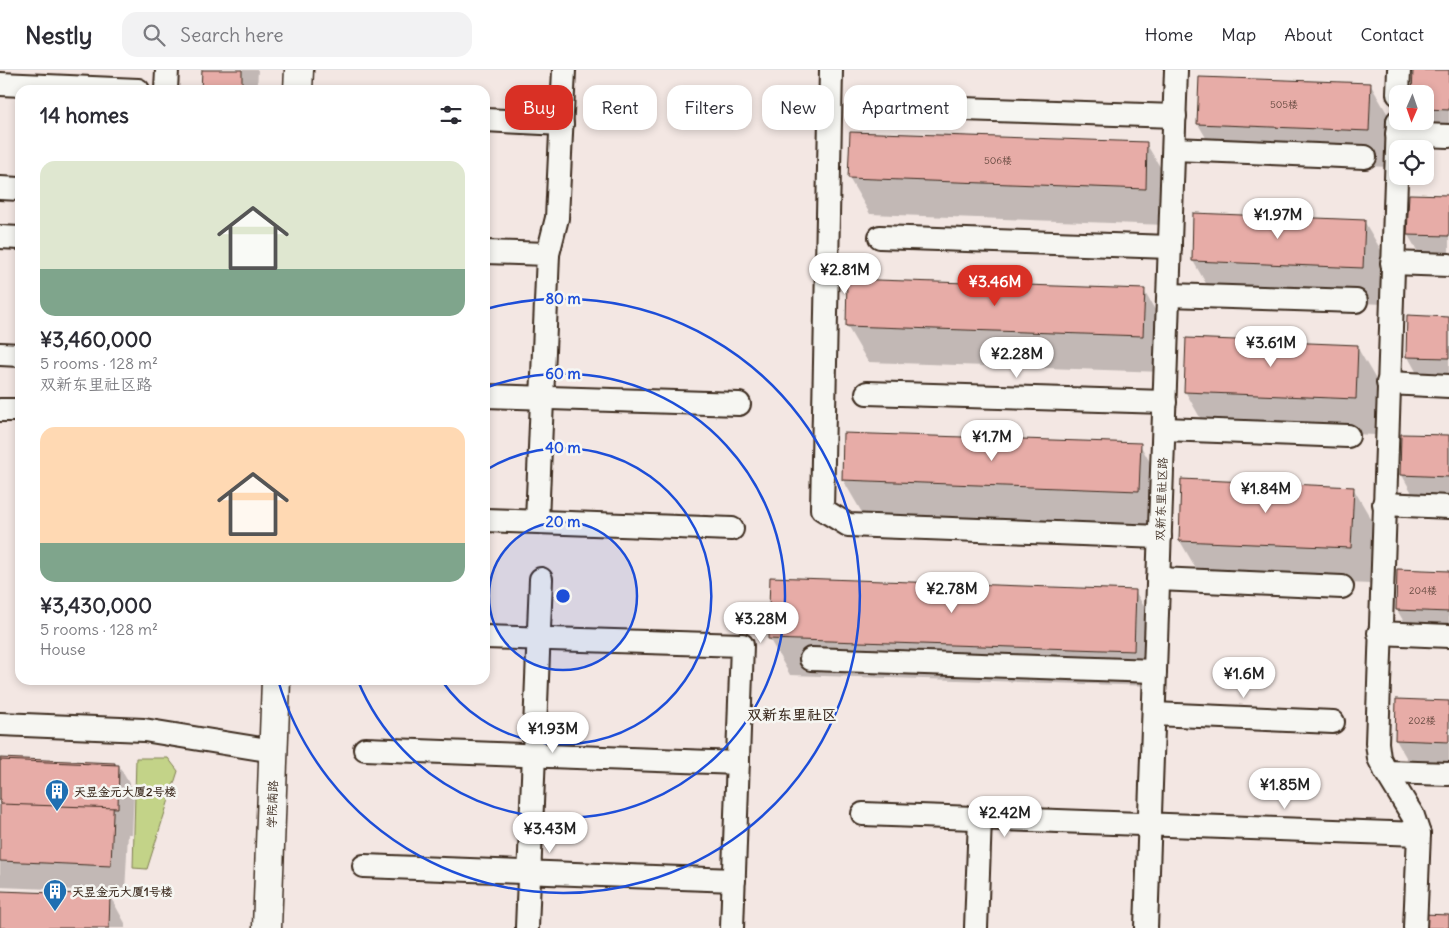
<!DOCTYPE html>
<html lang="en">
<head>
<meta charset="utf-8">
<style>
  :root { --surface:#fff; --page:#f2f2f3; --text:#2b2b33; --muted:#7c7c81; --line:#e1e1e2; --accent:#d93025 }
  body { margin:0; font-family:Delius,"LXGW WenKai TC",sans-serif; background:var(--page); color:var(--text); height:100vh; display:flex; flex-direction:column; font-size:19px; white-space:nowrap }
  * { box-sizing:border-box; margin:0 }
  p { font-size:16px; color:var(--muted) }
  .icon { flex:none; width:28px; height:28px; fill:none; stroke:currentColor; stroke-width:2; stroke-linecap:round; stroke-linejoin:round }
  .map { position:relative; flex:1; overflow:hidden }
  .side { position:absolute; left:15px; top:15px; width:475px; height:600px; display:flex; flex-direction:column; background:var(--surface); border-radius:15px; box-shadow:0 2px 8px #0003 }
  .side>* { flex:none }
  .banner { position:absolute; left:505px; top:15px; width:475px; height:45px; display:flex; gap:10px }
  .needle { width:32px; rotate:182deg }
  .buttons { position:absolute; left:1389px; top:15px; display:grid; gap:10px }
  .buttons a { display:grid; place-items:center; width:45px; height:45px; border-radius:10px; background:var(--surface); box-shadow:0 2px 8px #0003; font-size:25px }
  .price { position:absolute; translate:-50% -42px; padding:0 11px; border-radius:18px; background:#fff; color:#222; font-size:16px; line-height:32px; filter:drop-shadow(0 1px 2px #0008) }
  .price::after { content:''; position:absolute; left:50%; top:30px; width:15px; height:11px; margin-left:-8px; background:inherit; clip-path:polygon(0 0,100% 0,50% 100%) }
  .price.selected { background:var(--accent); color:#fff }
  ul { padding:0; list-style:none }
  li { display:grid; align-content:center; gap:10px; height:265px; padding:0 25px }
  li span { display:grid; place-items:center; height:155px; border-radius:15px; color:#555 }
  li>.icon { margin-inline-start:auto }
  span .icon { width:90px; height:90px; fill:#fffc; stroke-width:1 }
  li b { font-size:21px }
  h2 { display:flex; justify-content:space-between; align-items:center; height:60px; padding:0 25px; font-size:21px }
  .tag { padding:0 18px; border-radius:15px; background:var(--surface); box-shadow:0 2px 8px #0003; font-size:18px; line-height:45px }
  .tag.selected { background:var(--accent); color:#fff }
  header { display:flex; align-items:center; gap:30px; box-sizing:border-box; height:70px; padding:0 25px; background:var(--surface); border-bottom:1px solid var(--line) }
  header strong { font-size:24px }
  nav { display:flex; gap:28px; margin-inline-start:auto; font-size:18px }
  .search { width:350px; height:45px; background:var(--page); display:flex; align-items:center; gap:12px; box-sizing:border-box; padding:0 18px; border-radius:15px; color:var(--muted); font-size:19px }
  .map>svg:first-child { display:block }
</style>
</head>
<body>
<header>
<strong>Nestly</strong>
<div class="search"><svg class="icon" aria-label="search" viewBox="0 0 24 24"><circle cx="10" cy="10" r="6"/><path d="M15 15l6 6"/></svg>Search here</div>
<nav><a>Home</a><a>Map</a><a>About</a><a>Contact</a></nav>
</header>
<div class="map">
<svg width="1449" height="858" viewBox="0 0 1449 858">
  <rect width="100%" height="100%" fill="#f3e7e3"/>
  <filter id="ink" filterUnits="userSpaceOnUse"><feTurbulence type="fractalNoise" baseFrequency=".02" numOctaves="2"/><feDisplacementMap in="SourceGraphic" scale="10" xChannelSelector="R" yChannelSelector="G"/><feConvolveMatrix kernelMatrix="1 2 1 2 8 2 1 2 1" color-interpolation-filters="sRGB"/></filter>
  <g filter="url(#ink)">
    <path fill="#c3d388" stroke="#7f7e53" d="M136 688H168L178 701 147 799 133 798Z"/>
    <g fill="#0003">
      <path d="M203 0H258L257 20H202Z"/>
      <path d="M1414 0H1449V75L1433 74 1420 51H1425V24Z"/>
      <path d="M1370 14 1391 50 1389 97 1219 90 1198 54Z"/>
      <path d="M851 63 1146 73 1167 109 1166 155 870 144 849 108Z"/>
      <path d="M1449 126V202L1429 201 1408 165Z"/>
      <path d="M1364 151 1385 187 1383 234 1214 227 1193 191Z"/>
      <path d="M1144 221 1165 257 1163 302 868 292 847 256Z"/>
      <path d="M1449 248V324L1428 323 1408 287Z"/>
      <path d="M1357 277 1378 313 1376 365 1206 358 1185 321Z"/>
      <path d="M1403 365 1449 367V442L1422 441 1402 405Z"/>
      <path d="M1140 375 1161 411 1159 456 864 446 843 410Z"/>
      <path d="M1353 418 1374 454 1371 514 1201 507 1180 471Z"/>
      <path d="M1449 502V577L1418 576 1397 540Z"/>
      <path d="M1135 521 1156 557 1154 616 790 605 769 568Z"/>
      <path d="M1449 632V707L1417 706 1396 670Z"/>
      <path d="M0 690 119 696 134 722 132 764H128L125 822 0 817Z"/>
      <path d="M0 822 110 826 125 853V858H0Z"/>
    </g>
    <g fill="#e7aca7" stroke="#3b2a1e">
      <path d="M202 0H242V20H201Z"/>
      <path d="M1413 0H1449V40L1425 39V24H1412Z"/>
      <path d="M1199 7 1371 13 1369 61 1197 54Z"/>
      <path d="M850 62 1147 72 1146 119 848 108Z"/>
      <path d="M1409 124 1449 125V166L1407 165Z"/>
      <path d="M1193 143 1365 150 1363 198 1192 191Z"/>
      <path d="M847 209 1145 219 1143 266 846 256Z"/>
      <path d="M1407 245 1449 247V288L1406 287Z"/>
      <path d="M1186 268 1358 275 1356 329 1184 322Z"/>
      <path d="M843 363 1141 373 1139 421 842 410Z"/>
      <path d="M1401 364 1449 365V407L1400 405Z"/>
      <path d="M1181 409 1354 417 1351 478 1179 471Z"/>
      <path d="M1397 499 1449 501V542L1396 540Z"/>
      <path d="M770 507 1136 520 1134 581 768 569Z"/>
      <path d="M1396 629 1449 631V672L1395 670Z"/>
      <path d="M0 688 115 693 111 796 0 791Z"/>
      <path d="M0 690 119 695 118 738 0 734Z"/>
      <path d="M0 821 110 825 109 858H0Z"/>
      <path d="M1423 844 1449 845V858H1423Z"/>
    </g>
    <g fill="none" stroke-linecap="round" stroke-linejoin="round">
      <g stroke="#3b2a1e" stroke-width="26">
        <g id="street">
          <path d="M831 0 822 439 848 455 1160 467"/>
          <path d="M0 14 138 20"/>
          <path d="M166 20 167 0"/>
          <path d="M1398 24 1399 0"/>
          <path d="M900 37 1175 46"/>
          <path d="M485 50 562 54"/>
          <path d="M1398 51 1377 673 1379 688 1386 702 1449 704"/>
          <path d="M1397 64 1449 66"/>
          <path d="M1174 79 1365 87"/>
          <path d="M0 118 20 119"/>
          <path d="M0 167 20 168"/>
          <path d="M880 167 1170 177"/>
          <path d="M485 182 548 184 537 451"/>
          <path d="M548 184 557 148 564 0"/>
          <path d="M1392 193 1449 195"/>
          <path d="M1169 225 1356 231"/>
          <path d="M0 284 20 285"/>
          <path d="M1388 313 1449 316"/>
          <path d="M867 323 1165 332"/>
          <path d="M485 326 739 334"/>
          <path d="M0 340H20"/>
          <path d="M1164 359 1348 366"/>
          <path d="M1384 434 1449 437"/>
          <path d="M485 450 732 459"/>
          <path d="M1158 509 1342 517"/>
          <path d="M1379 563 1449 566"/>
          <path d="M485 567 742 575 732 858"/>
          <path d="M811 589 1155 601"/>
          <path d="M1154 644 1333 652"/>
          <path d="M0 654 144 660 274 681"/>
          <path d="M365 679 738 693"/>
          <path d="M1386 702 1413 746 1419 764 1415 858"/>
          <path d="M863 744 1419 764"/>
          <path d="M364 796 734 810"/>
          <path d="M527 858 541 509"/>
          <path d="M976 858 980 748"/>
          <path d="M1146 858 1176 0"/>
        </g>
      </g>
      <g stroke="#3b2a1e" stroke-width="31">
        <g id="primary">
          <path d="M298 20 299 0"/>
          <path d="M267 858 276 610"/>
        </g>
      </g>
      <use href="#street" stroke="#f6f6f2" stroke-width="22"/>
      <use href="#primary" stroke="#f6f6f2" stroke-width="28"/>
    </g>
  </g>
  <circle cx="563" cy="526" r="74" fill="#1d4ed8" fill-opacity=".12"/>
  <g fill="none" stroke="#1d4ed8" stroke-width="2.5">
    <circle cx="563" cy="526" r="74"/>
    <path d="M486 400A148 148 0 1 1 442 611"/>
    <path d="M485 318A222 222 0 1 1 358 611"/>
    <path d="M486 239A297 297 0 1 1 278 610"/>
  </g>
  <defs>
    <g id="building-pin" transform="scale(1.25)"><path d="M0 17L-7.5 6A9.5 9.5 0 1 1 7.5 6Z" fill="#1f6fb2" stroke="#f6f6f2"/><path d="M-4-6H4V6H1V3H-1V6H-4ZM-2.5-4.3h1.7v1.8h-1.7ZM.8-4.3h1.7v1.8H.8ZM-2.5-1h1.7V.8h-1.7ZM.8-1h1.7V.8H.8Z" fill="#fff"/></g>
  </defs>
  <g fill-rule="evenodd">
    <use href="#building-pin" x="57" y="721"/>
    <use href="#building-pin" x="55" y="821"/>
  </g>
  <g text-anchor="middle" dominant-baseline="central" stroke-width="5" stroke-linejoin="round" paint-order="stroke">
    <g font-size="10" fill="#664a40">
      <text x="1284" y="34">505楼</text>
      <text x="998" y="90">506楼</text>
      <text x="1423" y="520">204楼</text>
      <text x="1422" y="650">202楼</text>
    </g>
    <g font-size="12" fill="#3b2a1e" stroke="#f6f6f2">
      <text transform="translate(1161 429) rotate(-88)">双新东里社区路</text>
      <text transform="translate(272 734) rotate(-88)">学院南路</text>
    </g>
    <g font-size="12" font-weight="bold" fill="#3b2a1e" stroke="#f6f6f2" text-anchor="start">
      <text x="74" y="721">天昱金元大厦2号楼</text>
      <text x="72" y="821">天昱金元大厦1号楼</text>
    </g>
    <g font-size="15" font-weight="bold" fill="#3b2a1e" stroke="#f6f6f2">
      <text x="792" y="644">双新东里社区</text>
    </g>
  </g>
  <circle cx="563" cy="526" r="8" fill="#1d4ed8" stroke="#f6f6f2" stroke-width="2.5"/>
  <g font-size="15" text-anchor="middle" font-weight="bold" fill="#1d4ed8" stroke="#f6f6f2" stroke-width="5" stroke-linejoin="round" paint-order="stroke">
    <text x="563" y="234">80 m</text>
    <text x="563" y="309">60 m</text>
    <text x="563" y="383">40 m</text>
    <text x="563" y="457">20 m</text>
  </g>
</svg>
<div class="buttons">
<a><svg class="needle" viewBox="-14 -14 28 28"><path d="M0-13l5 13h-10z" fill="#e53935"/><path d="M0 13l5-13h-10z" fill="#7c7c81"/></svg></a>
<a><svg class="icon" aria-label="locate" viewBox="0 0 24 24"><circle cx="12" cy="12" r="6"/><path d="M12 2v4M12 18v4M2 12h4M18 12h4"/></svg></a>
</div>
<b class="price" style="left:1278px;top:170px">¥1.97M</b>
<b class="price" style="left:845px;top:225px">¥2.81M</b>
<b class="price selected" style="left:995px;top:237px">¥3.46M</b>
<b class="price" style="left:1271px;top:298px">¥3.61M</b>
<b class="price" style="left:1017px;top:309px">¥2.28M</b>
<b class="price" style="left:992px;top:392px">¥1.7M</b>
<b class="price" style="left:1266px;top:444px">¥1.84M</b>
<b class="price" style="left:952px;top:544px">¥2.78M</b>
<b class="price" style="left:761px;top:574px">¥3.28M</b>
<b class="price" style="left:1244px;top:629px">¥1.6M</b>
<b class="price" style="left:553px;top:684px">¥1.93M</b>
<b class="price" style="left:1285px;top:740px">¥1.85M</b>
<b class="price" style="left:1005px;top:768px">¥2.42M</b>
<b class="price" style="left:550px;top:784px">¥3.43M</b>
<div class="banner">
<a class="tag selected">Buy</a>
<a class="tag">Rent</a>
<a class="tag">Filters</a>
<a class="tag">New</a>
<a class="tag">Apartment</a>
</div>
<section class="side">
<h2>14 homes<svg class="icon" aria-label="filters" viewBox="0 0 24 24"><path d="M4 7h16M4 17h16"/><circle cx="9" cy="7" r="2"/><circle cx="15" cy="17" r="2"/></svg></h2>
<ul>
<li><span style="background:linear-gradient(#dfe7d0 70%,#7fa58c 0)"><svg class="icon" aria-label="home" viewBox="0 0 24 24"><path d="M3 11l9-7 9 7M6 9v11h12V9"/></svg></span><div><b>¥3,460,000</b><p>5 rooms · 128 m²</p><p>双新东里社区路</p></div></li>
<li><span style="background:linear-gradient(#ffd9b3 75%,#7fa58c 0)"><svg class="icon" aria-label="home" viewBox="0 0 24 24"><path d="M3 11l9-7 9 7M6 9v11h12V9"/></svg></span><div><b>¥3,430,000</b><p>5 rooms · 128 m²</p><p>House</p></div></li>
</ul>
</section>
</div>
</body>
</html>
